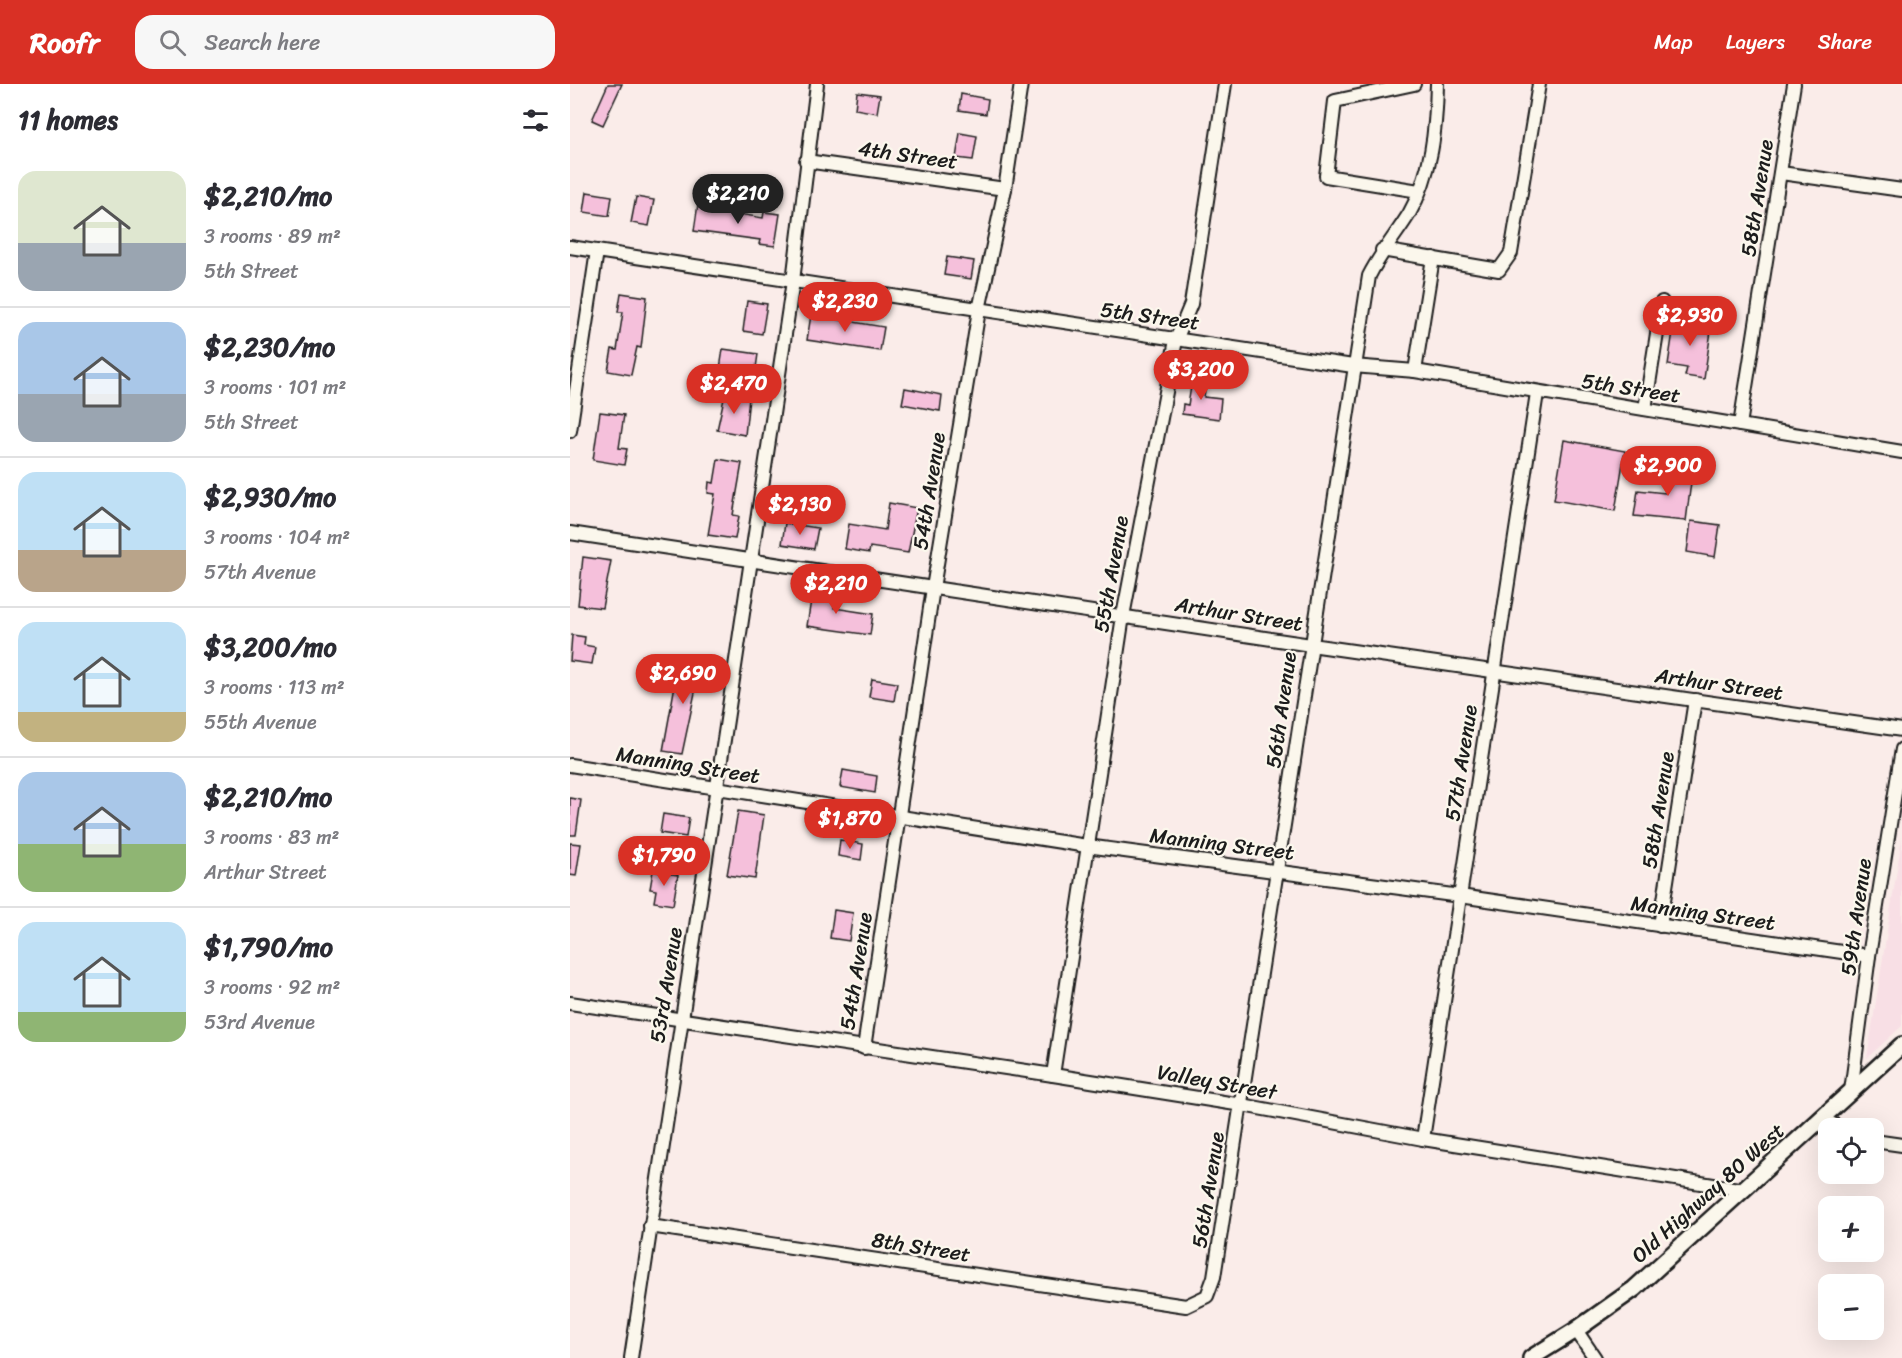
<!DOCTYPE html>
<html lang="en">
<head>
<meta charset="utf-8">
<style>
  :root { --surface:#fff; --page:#f7f7f7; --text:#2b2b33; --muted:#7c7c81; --line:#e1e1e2; --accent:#d93025 }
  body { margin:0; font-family:Sriracha,sans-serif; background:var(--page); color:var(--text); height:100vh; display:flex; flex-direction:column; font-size:22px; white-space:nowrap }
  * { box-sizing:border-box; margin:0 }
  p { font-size:20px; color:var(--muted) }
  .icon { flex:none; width:33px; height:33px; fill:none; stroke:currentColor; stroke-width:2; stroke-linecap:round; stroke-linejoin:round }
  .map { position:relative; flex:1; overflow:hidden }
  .side { display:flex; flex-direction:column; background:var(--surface); width:570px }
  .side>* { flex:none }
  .fabs { position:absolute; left:1248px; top:1034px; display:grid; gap:12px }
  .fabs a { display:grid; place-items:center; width:66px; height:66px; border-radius:12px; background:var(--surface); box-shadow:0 6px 24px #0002; font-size:30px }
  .price { position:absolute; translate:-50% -51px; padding:0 14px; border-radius:21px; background:var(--accent); color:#fff; font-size:20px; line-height:39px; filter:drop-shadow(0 2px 3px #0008) }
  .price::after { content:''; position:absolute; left:50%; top:36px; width:18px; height:14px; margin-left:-9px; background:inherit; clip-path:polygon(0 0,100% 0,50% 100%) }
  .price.current { background:#222; color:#fff }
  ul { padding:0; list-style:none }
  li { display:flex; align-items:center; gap:18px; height:150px; padding:0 18px }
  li+li { border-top:2px solid var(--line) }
  li span { display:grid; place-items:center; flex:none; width:168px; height:120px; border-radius:18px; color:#555 }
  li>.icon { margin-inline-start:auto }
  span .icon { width:72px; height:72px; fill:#fffc; stroke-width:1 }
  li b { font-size:26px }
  h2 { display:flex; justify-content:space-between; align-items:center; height:72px; padding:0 18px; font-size:26px }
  header { display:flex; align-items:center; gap:36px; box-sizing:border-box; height:84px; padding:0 30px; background:var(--accent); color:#fff }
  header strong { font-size:28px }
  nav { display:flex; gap:33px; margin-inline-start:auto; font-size:21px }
  .search { width:420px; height:54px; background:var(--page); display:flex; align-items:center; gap:15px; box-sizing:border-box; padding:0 21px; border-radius:18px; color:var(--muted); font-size:22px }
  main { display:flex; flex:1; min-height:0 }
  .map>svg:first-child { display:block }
</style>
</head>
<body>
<header>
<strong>Roofr</strong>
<div class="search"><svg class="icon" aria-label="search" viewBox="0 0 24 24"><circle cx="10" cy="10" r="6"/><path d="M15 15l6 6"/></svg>Search here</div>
<nav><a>Map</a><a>Layers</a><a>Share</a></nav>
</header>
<main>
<section class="side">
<h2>11 homes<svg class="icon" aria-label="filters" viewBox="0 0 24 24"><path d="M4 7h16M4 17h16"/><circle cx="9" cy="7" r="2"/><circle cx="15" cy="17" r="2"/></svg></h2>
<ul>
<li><span style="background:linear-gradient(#dfe7d0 60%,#9aa5b1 0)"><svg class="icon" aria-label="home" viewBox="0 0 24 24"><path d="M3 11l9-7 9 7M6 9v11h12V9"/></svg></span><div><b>$2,210/mo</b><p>3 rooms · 89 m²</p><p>5th Street</p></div></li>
<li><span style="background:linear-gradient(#a9c7e8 60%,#9aa5b1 0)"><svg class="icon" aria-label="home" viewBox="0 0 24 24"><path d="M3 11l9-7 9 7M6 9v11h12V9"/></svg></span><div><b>$2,230/mo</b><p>3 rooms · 101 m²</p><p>5th Street</p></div></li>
<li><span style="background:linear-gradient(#bfe0f5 65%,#b9a48a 0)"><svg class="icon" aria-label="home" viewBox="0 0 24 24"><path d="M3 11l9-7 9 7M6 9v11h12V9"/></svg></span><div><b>$2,930/mo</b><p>3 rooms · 104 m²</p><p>57th Avenue</p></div></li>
<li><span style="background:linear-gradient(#bfe0f5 75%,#c2b280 0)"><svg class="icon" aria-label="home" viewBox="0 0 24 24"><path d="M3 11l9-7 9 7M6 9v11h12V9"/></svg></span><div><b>$3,200/mo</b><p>3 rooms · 113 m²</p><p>55th Avenue</p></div></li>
<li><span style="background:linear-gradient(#a9c7e8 60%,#8fb573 0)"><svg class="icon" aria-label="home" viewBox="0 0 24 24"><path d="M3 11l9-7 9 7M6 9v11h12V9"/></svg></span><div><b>$2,210/mo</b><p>3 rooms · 83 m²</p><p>Arthur Street</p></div></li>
<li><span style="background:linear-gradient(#bfe0f5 75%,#8fb573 0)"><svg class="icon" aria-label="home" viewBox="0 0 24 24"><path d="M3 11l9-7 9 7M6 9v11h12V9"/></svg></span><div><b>$1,790/mo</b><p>3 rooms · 92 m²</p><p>53rd Avenue</p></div></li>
</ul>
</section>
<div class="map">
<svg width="1332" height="1274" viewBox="0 0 1332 1274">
  <rect width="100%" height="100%" fill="#faece9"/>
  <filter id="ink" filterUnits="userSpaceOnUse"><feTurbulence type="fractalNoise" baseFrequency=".0167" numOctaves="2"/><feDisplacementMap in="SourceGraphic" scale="12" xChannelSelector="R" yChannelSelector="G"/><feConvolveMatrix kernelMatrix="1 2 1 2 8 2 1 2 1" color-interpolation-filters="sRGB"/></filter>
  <g filter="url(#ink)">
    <path fill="#f8dfe5" d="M1332 753V942L1297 974 1328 779Z"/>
    <g fill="#f5c0db" stroke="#1c1c1c" stroke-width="1.5">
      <path d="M38 0H52L33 41 22 36Z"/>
      <path d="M287 8 310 11 307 29 285 25Z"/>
      <path d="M391 10 418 15 416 30 389 26Z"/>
      <path d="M390 49 407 52 403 76 386 74Z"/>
      <path d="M17 108 42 112 39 132 14 128Z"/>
      <path d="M66 113 84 116 79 142 61 139Z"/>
      <path d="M128 120 151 124 150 127 193 134 194 128 210 130 205 162 189 160 190 156 124 147Z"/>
      <path d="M377 173 404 177 401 195 374 191Z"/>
      <path d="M51 209 77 213 71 264 67 263 61 291 38 287 42 265 47 266 53 228H48Z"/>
      <path d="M177 217 197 220 192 250 173 247Z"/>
      <path d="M241 231 314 243 310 267 237 256Z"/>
      <path d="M1105 234 1142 240 1134 295 1115 292 1117 284 1098 281Z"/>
      <path d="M153 265 188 270 185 291 150 285Z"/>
      <path d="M623 290 637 292 634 313 651 315 649 335 612 330 613 320 618 321Z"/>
      <path d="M335 304 372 311 370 327 332 320Z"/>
      <path d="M155 310 179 314 175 351 147 346Z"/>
      <path d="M30 328 54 331 49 364 57 365 54 381 23 376Z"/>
      <path d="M994 356 1055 367 1045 427 984 416Z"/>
      <path d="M148 375 172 379 163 431 169 432 165 455 138 451 145 410 138 409 139 398 144 399Z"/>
      <path d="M1099 380 1123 383 1116 437 1064 432 1068 406 1095 409Z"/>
      <path d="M220 400 248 405 245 423 218 419Z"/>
      <path d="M319 419 347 424 338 469 300 463 299 469 275 465 279 440 315 446Z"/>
      <path d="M1121 437 1150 441 1145 473 1117 468Z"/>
      <path d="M215 439 248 444 244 465 212 460Z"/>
      <path d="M13 473 41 477 32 524 8 521Z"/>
      <path d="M243 503 267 507 264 524 303 530 300 551 237 542Z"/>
      <path d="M2 551 15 553 14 561 25 563 22 580 0 577Z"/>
      <path d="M109 579 140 584 137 600 127 599 112 670 93 667Z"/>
      <path d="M302 595 327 599 324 617 299 613Z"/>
      <path d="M273 686 307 692 305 709 270 703Z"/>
      <path d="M0 714 11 716 6 751H0Z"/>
      <path d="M168 727 194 731 185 795 157 791Z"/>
      <path d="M93 730 119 734 116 753 90 749Z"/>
      <path d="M270 756 293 760 291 776 268 772Z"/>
      <path d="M0 759 11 760 6 792 0 791Z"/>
      <path d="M83 787 108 791 103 821 84 818 86 806 80 805Z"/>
      <path d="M264 826 283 829 279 857 260 854Z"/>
    </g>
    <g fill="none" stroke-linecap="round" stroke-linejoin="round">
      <g stroke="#1c1c1c" stroke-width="16">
        <g id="minor">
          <path d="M844 0 765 17 756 92 849 107"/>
          <path d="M236 77 435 105"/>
          <path d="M1211 89 1332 106"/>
          <path d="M0 163 783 282 845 287 1332 368"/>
          <path d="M812 166 929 186 941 169 969 0"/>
          <path d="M845 287 863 174"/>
          <path d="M1075 325 1092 218"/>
          <path d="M1170 341 1224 0"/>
          <path d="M0 347 27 167"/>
          <path d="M0 449 741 561 1332 646"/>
          <path d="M0 681 517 762 890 812 1299 872"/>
          <path d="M1090 842 1125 616"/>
          <path d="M0 919 483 991 672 1021 853 1055 1175 1106"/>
          <path d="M294 964 363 504 409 226 435 105 451 0"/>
          <path d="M483 991 553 532 606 256 621 220 655 0"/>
          <path d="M1281 1007 1299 872 1332 665"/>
          <path d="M1252 1035 1271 1044"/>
          <path d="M853 1055 967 309"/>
          <path d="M1304 1057 1332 1061"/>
          <path d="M80 1142 616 1222 637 1212 644 1193 799 192C810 170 826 151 839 130 862 90 866 45 867 0"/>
          <path d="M1006 1246 1025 1274"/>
          <path d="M61 1274 223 197 247 0"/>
        </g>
      </g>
      <g stroke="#1c1c1c" stroke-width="20">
        <path id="major" d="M961 1274 1006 1246 1064 1205 1332 961"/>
      </g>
      <use href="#minor" stroke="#fbf7ec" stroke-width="12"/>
      <use href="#major" stroke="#fbf7ec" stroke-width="15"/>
    </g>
  </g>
  <g text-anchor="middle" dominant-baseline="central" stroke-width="4.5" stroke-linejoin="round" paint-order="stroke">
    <g font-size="21" fill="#1c1c1c" stroke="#fbf7ec">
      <text transform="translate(338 71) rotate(8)">4th Street</text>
      <text transform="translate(1187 114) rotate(-81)">58th Avenue</text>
      <text transform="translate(580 232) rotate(8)">5th Street</text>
      <text transform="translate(1061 304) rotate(9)">5th Street</text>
      <text transform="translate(359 407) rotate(-81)">54th Avenue</text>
      <text transform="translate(541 490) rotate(-80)">55th Avenue</text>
      <text transform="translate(669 530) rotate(9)">Arthur Street</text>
      <text transform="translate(1149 600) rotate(8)">Arthur Street</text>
      <text transform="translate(711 626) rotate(-82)">56th Avenue</text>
      <text transform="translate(891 679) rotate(-81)">57th Avenue</text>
      <text transform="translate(118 681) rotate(9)">Manning Street</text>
      <text transform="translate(1088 726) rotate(-81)">58th Avenue</text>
      <text transform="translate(652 760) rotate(7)">Manning Street</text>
      <text transform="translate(1133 829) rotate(8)">Manning Street</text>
      <text transform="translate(1286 833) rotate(-82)">59th Avenue</text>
      <text transform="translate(286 887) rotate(-81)">54th Avenue</text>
      <text transform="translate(96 901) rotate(-81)">53rd Avenue</text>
      <text transform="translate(647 998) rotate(10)">Valley Street</text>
      <text transform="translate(638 1106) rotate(-81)">56th Avenue</text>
      <text transform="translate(1138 1109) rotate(-42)">Old Highway 80 West</text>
      <text transform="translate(351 1163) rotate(9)">8th Street</text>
    </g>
  </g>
</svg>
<div class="fabs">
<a><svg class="icon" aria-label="locate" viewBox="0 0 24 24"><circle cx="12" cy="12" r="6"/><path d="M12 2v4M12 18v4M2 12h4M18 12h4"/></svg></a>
<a>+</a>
<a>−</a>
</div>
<b class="price current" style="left:168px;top:141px">$2,210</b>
<b class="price" style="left:275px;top:249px">$2,230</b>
<b class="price" style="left:1120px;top:263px">$2,930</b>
<b class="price" style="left:631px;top:317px">$3,200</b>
<b class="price" style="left:164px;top:331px">$2,470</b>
<b class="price" style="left:1098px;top:413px">$2,900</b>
<b class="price" style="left:230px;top:452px">$2,130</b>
<b class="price" style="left:266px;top:531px">$2,210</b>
<b class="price" style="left:113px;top:621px">$2,690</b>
<b class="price" style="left:280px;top:766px">$1,870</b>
<b class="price" style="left:94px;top:803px">$1,790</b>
</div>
</main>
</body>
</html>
